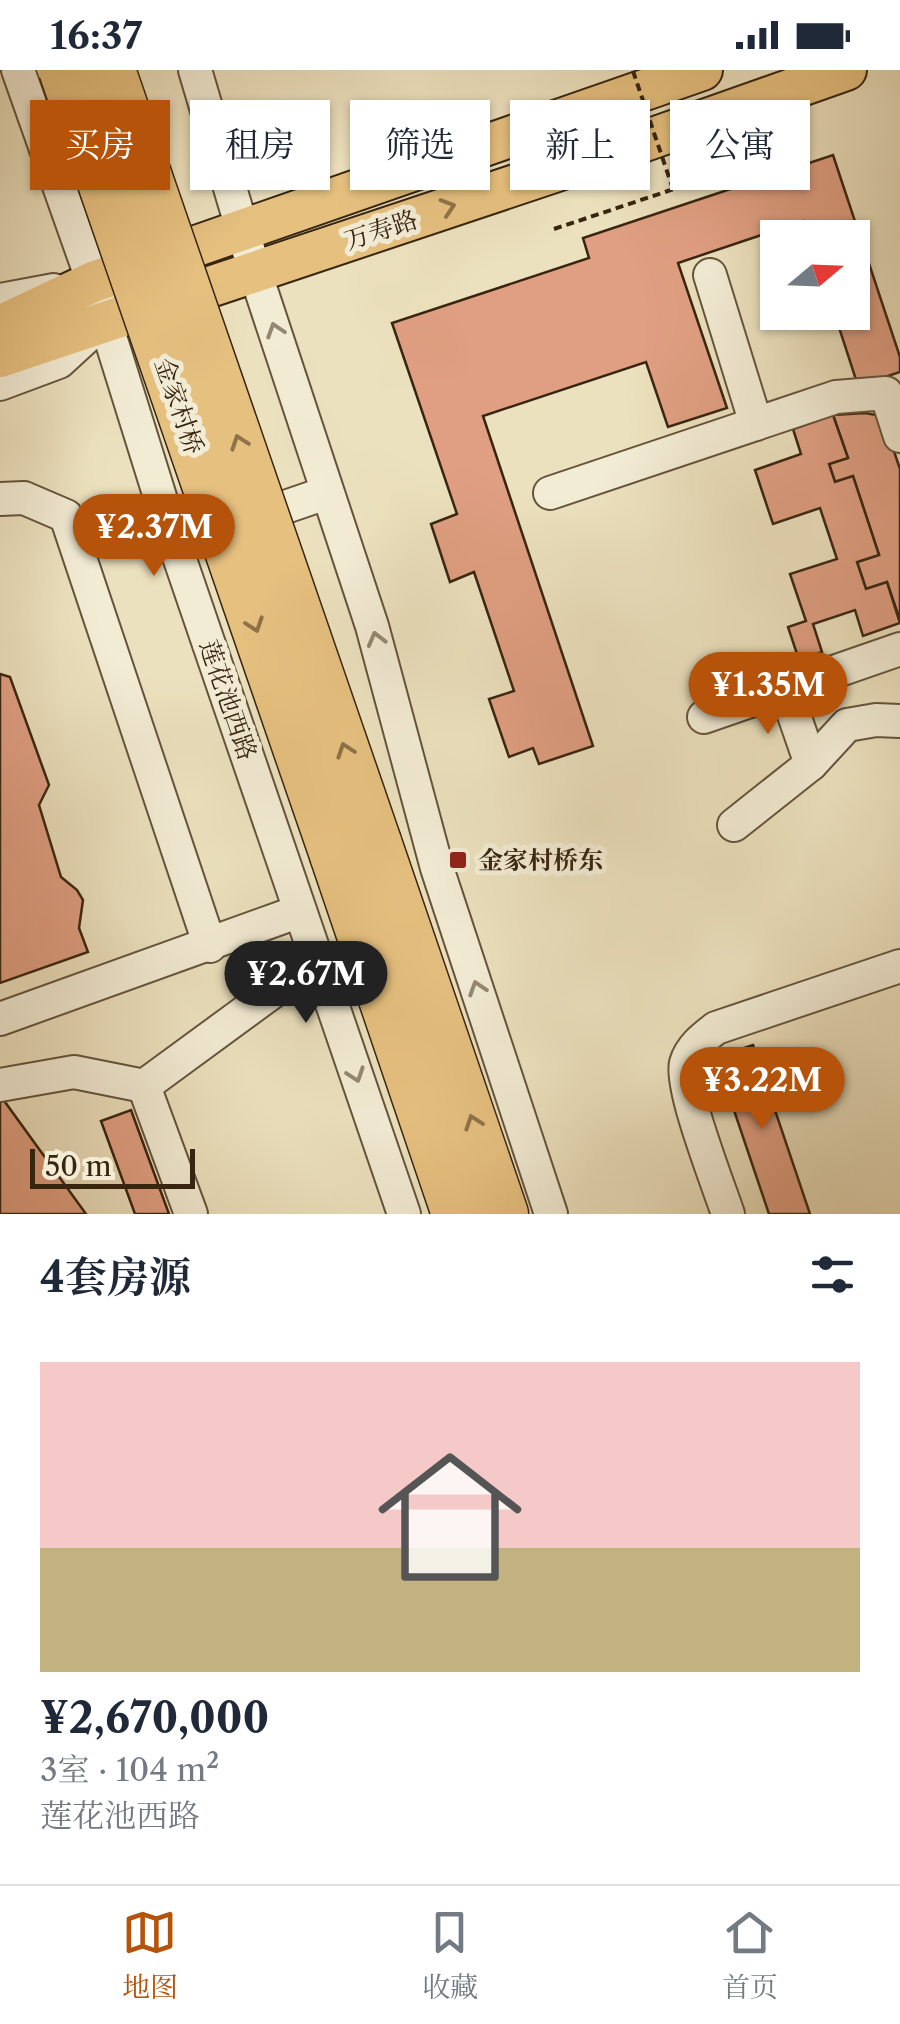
<!DOCTYPE html>
<html lang="zh">
<head>
<meta charset="utf-8">
<style>
  :root { --surface:#fff; --page:#f2f2f3; --text:#1f2937; --muted:#747a83; --line:#e0e1e3; --accent:#b45309 }
  body { margin:0; font-family:"Libre Caslon Text","Noto Serif SC",serif; background:var(--page); color:var(--text); height:100vh; display:flex; flex-direction:column; font-size:38px; white-space:nowrap }
  * { box-sizing:border-box; margin:0 }
  p { font-size:32px; color:var(--muted) }
  .icon { flex:none; width:55px; height:55px; fill:none; stroke:currentColor; stroke-width:2; stroke-linecap:round; stroke-linejoin:round }
  .map { position:relative; height:1144px; overflow:hidden }
  .panel { display:flex; flex-direction:column; background:var(--surface); flex:1 }
  .panel>* { flex:none }
  .guide { position:absolute; left:30px; top:30px; width:840px; height:90px; display:flex; gap:20px }
  .needle { width:65px; rotate:71deg }
  .tools { position:absolute; left:760px; top:150px; display:grid; gap:20px }
  .tools a { display:grid; place-items:center; width:110px; height:110px; border-radius:0px; background:var(--surface); box-shadow:0 2px 8px #0004; font-size:50px }
  .scale { position:absolute; left:30px; bottom:25px; width:165px; box-sizing:border-box; padding-left:10px; border:5px solid #372510; border-top:0; font-size:28px; line-height:35px; white-space:nowrap; color:#372510; -webkit-text-stroke:8px #f3ecd5; paint-order:stroke }
  .price { position:absolute; translate:-50% -85px; padding:0 22px; border-radius:35px; background:var(--accent); color:#fff; font-size:32px; line-height:65px; filter:drop-shadow(0 2px 5px #0008) }
  .price::after { content:''; position:absolute; left:50%; top:60px; width:30px; height:22px; margin-left:-15px; background:inherit; clip-path:polygon(0 0,100% 0,50% 100%) }
  .price.current { background:#222; color:#fff }
  ul { padding:0; list-style:none }
  li { display:grid; align-content:center; gap:20px; height:530px; padding:0 40px }
  li+li { border-top:2px solid var(--line) }
  li span { display:grid; place-items:center; height:310px; border-radius:0px; color:#555 }
  li>.icon { margin-inline-start:auto }
  span .icon { width:180px; height:180px; fill:#fffc; stroke-width:1 }
  li b { font-size:42px }
  h2 { display:flex; justify-content:space-between; align-items:center; height:120px; padding:0 40px; font-size:42px }
  .chip { padding:0 35px; border-radius:0px; background:var(--surface); box-shadow:0 2px 8px #0004; font-size:35px; line-height:90px }
  .chip.current { background:var(--accent); color:#fff }
  .status { display:flex; justify-content:space-between; align-items:center; height:70px; padding:0 50px; background:var(--surface); direction:ltr }
  .status svg { height:28px; fill:currentColor }
  .tab-bar { display:flex; justify-content:space-around; align-items:center; height:140px; border-top:2px solid var(--line); background:var(--surface); font-size:28px; color:var(--muted) }
  .tab-bar a { display:grid; justify-items:center; gap:5px }
  .tab-bar .current { color:var(--accent) }
  .map>svg:first-child { display:block }
</style>
</head>
<body>
<div class="status"><b>16:37</b><svg viewBox="0 0 49 12"><path d="M0 12V9h3v3zM5 12V6h3v6zM10 12V3h3v9zM15 12V0h3v12zM26 1h20v11H26zM47 4h2v5h-2z"/></svg></div>
<div class="map">
<svg width="900" height="1144" viewBox="0 0 900 1144">
  <rect width="100%" height="100%" fill="#ece1be"/>
  <filter id="stains"><feTurbulence type="fractalNoise" baseFrequency=".002" numOctaves="4"/><feColorMatrix values="0 0 0 0 .2 0 0 0 0 .09 0 0 0 0 .02 0 0 0 .5 -.17"/></filter>
  <radialGradient id="worn" r=".72"><stop offset=".6" stop-color="#630" stop-opacity="0"/><stop offset="1" stop-color="#630" stop-opacity=".3"/></radialGradient>
  <g fill="#e09f82" stroke="#372510" stroke-width="2.5">
    <path d="M833 85 900 287V302L858 316 834 242H852V168H809L803 151 678 193 727 338 668 357 646 292 483 346 593 676 539 694 533 678 509 687 489 629 514 621 474 502 450 512 431 454 457 444 392 253 589 188 583 168Z"/>
    <path d="M865 343 882 346 900 399V550L887 512 866 519 857 492 879 485 853 406 835 412 829 394 848 388 833 345Z"/>
    <path d="M833 345 848 388 829 394 835 412 853 406 879 485 857 492 866 519 887 512 900 553 863 566 855 540 813 554 822 582 799 590 788 557 806 551 790 504 837 489 820 438 773 454 755 400 801 384 793 359Z"/>
    <path d="M0 604 10 607 49 715 39 735 61 807 77 820 83 830 79 858 88 882 0 913Z"/>
    <path d="M753 975 810 1144H769L716 987Z"/>
    <path d="M0 1025 86 1144H0Z"/>
    <path d="M131 1040 169 1144H135L101 1051Z"/>
  </g>
  <g fill="none" stroke-linecap="round" stroke-linejoin="round">
    <g stroke="#64543c" stroke-width="36">
      <g id="minor">
        <path d="M18 0 93 212 175 475 404 1144"/>
        <path d="M195 0 255 202 372 556 437 798 551 1144"/>
        <path d="M710 205 756 354"/>
        <path d="M0 230 54 220"/>
        <path d="M0 314 59 292 97 257"/>
        <path d="M550 423 836 327 886 323 900 366"/>
        <path d="M0 429 24 428 66 446 210 876"/>
        <path d="M175 475 326 423"/>
        <path d="M785 619 811 694"/>
        <path d="M704 647 900 579"/>
        <path d="M734 755 811 694 847 655 876 650 900 651"/>
        <path d="M0 949 300 841"/>
        <path d="M0 1015 74 1002 144 1016"/>
        <path d="M191 1144 144 1016 316 890"/>
        <path d="M728 1144C719 1117 679 1015 686 993 691 977 703 968 716 958L900 896"/>
      </g>
    </g>
    <g stroke="#372510" stroke-width="44">
      <g id="major">
        <path d="M0 256 93 212 702 0"/>
        <path d="M0 287 602 86 846 0"/>
      </g>
    </g>
    <g stroke="#372510" stroke-width="51">
      <g id="highway">
        <path d="M377 772 504 1144"/>
        <path d="M334 785 456 1144"/>
      </g>
    </g>
    <path stroke="#372510" stroke-width="4" stroke-dasharray="8 5" stroke-linecap="butt" d="M554 159 716 105"/>
    <use href="#minor" stroke="#f3ecd5" stroke-width="32"/>
    <use href="#major" stroke="#e6c07f" stroke-width="40"/>
    <use href="#highway" stroke="#e6c07f" stroke-width="48"/>
    <g stroke="#372510" stroke-width="51" stroke-linecap="butt">
      <g id="highway-bridge">
        <path d="M63 0 334 785"/>
        <path d="M111 0 377 772"/>
      </g>
    </g>
    <path stroke="#372510" stroke-width="4" stroke-dasharray="8 5" stroke-linecap="butt" d="M633 1 673 119"/>
    <use href="#highway-bridge" stroke="#e6c07f" stroke-width="48"/>
  </g>
  <defs><path id="oneway-chevron" d="M-2-3.5L2.5 0L-2 3.5" fill="none" stroke-width="1.6" stroke-linecap="round" stroke-linejoin="round" transform="scale(2.5)"/></defs>
  <g stroke="#8e7248">
    <use href="#oneway-chevron" transform="translate(448 137) rotate(-18)"/>
    <use href="#oneway-chevron" transform="translate(239 372) rotate(-109)"/>
    <use href="#oneway-chevron" transform="translate(255 555) rotate(71)"/>
    <use href="#oneway-chevron" transform="translate(345 680) rotate(-109)"/>
    <use href="#oneway-chevron" transform="translate(473 1052) rotate(-109)"/>
  </g>
  <g stroke="#958872">
    <use href="#oneway-chevron" transform="translate(275 260) rotate(-108)"/>
    <use href="#oneway-chevron" transform="translate(376 569) rotate(-105)"/>
    <use href="#oneway-chevron" transform="translate(477 918) rotate(-108)"/>
    <use href="#oneway-chevron" transform="translate(356 1005) rotate(71)"/>
  </g>
  <rect fill="#8f2418" stroke="#f3ecd5" stroke-width="4" x="448" y="780" width="20" height="20" rx="5"/>
  <g text-anchor="middle" dominant-baseline="central" stroke-width="10" stroke-linejoin="round" paint-order="stroke">
    <g font-size="25" fill="#372510" stroke="#f3ecd5">
      <text transform="translate(381 160) rotate(-18)">万寿路</text>
      <text transform="translate(179 336) rotate(71)">金家村桥</text>
      <text transform="translate(228 630) rotate(71)">莲花池西路</text>
    </g>
    <g font-size="25" font-weight="bold" fill="#372510" stroke="#f3ecd5" text-anchor="start">
      <text x="478" y="790">金家村桥东</text>
    </g>
  </g>
  <rect width="100%" height="100%" filter="url(#stains)"/>
  <rect width="100%" height="100%" fill="url(#worn)"/>
</svg>
<div class="tools">
<a><svg class="needle" viewBox="-14 -14 28 28"><path d="M0-13l5 13h-10z" fill="#e53935"/><path d="M0 13l5-13h-10z" fill="#747a83"/></svg></a>
</div>
<div class="scale">50 m</div>
<b class="price" style="left:154px;top:509px">¥2.37M</b>
<b class="price" style="left:768px;top:667px">¥1.35M</b>
<b class="price current" style="left:306px;top:956px">¥2.67M</b>
<b class="price" style="left:762px;top:1062px">¥3.22M</b>
<div class="guide">
<a class="chip current">买房</a>
<a class="chip">租房</a>
<a class="chip">筛选</a>
<a class="chip">新上</a>
<a class="chip">公寓</a>
</div>
</div>
<section class="panel">
<h2>4套房源<svg class="icon" aria-label="filters" viewBox="0 0 24 24"><path d="M4 7h16M4 17h16"/><circle cx="9" cy="7" r="2"/><circle cx="15" cy="17" r="2"/></svg></h2>
<ul>
<li><span style="background:linear-gradient(#f6c9c9 60%,#c2b280 0)"><svg class="icon" aria-label="home" viewBox="0 0 24 24"><path d="M3 11l9-7 9 7M6 9v11h12V9"/></svg></span><div><b>¥2,670,000</b><p>3室 · 104 m²</p><p>莲花池西路</p></div></li>
</ul>
</section>
<nav class="tab-bar">
<a class="current"><svg class="icon" aria-label="map" viewBox="0 0 24 24"><path d="M3 6l6-2 6 2 6-2v14l-6 2-6-2-6 2zM9 4v14M15 6v14"/></svg>地图</a>
<a><svg class="icon" aria-label="saved" viewBox="0 0 24 24"><path d="M7 4h10v16l-5-4-5 4z"/></svg>收藏</a>
<a><svg class="icon" aria-label="home" viewBox="0 0 24 24"><path d="M3 11l9-7 9 7M6 9v11h12V9"/></svg>首页</a>
</nav>
</body>
</html>
